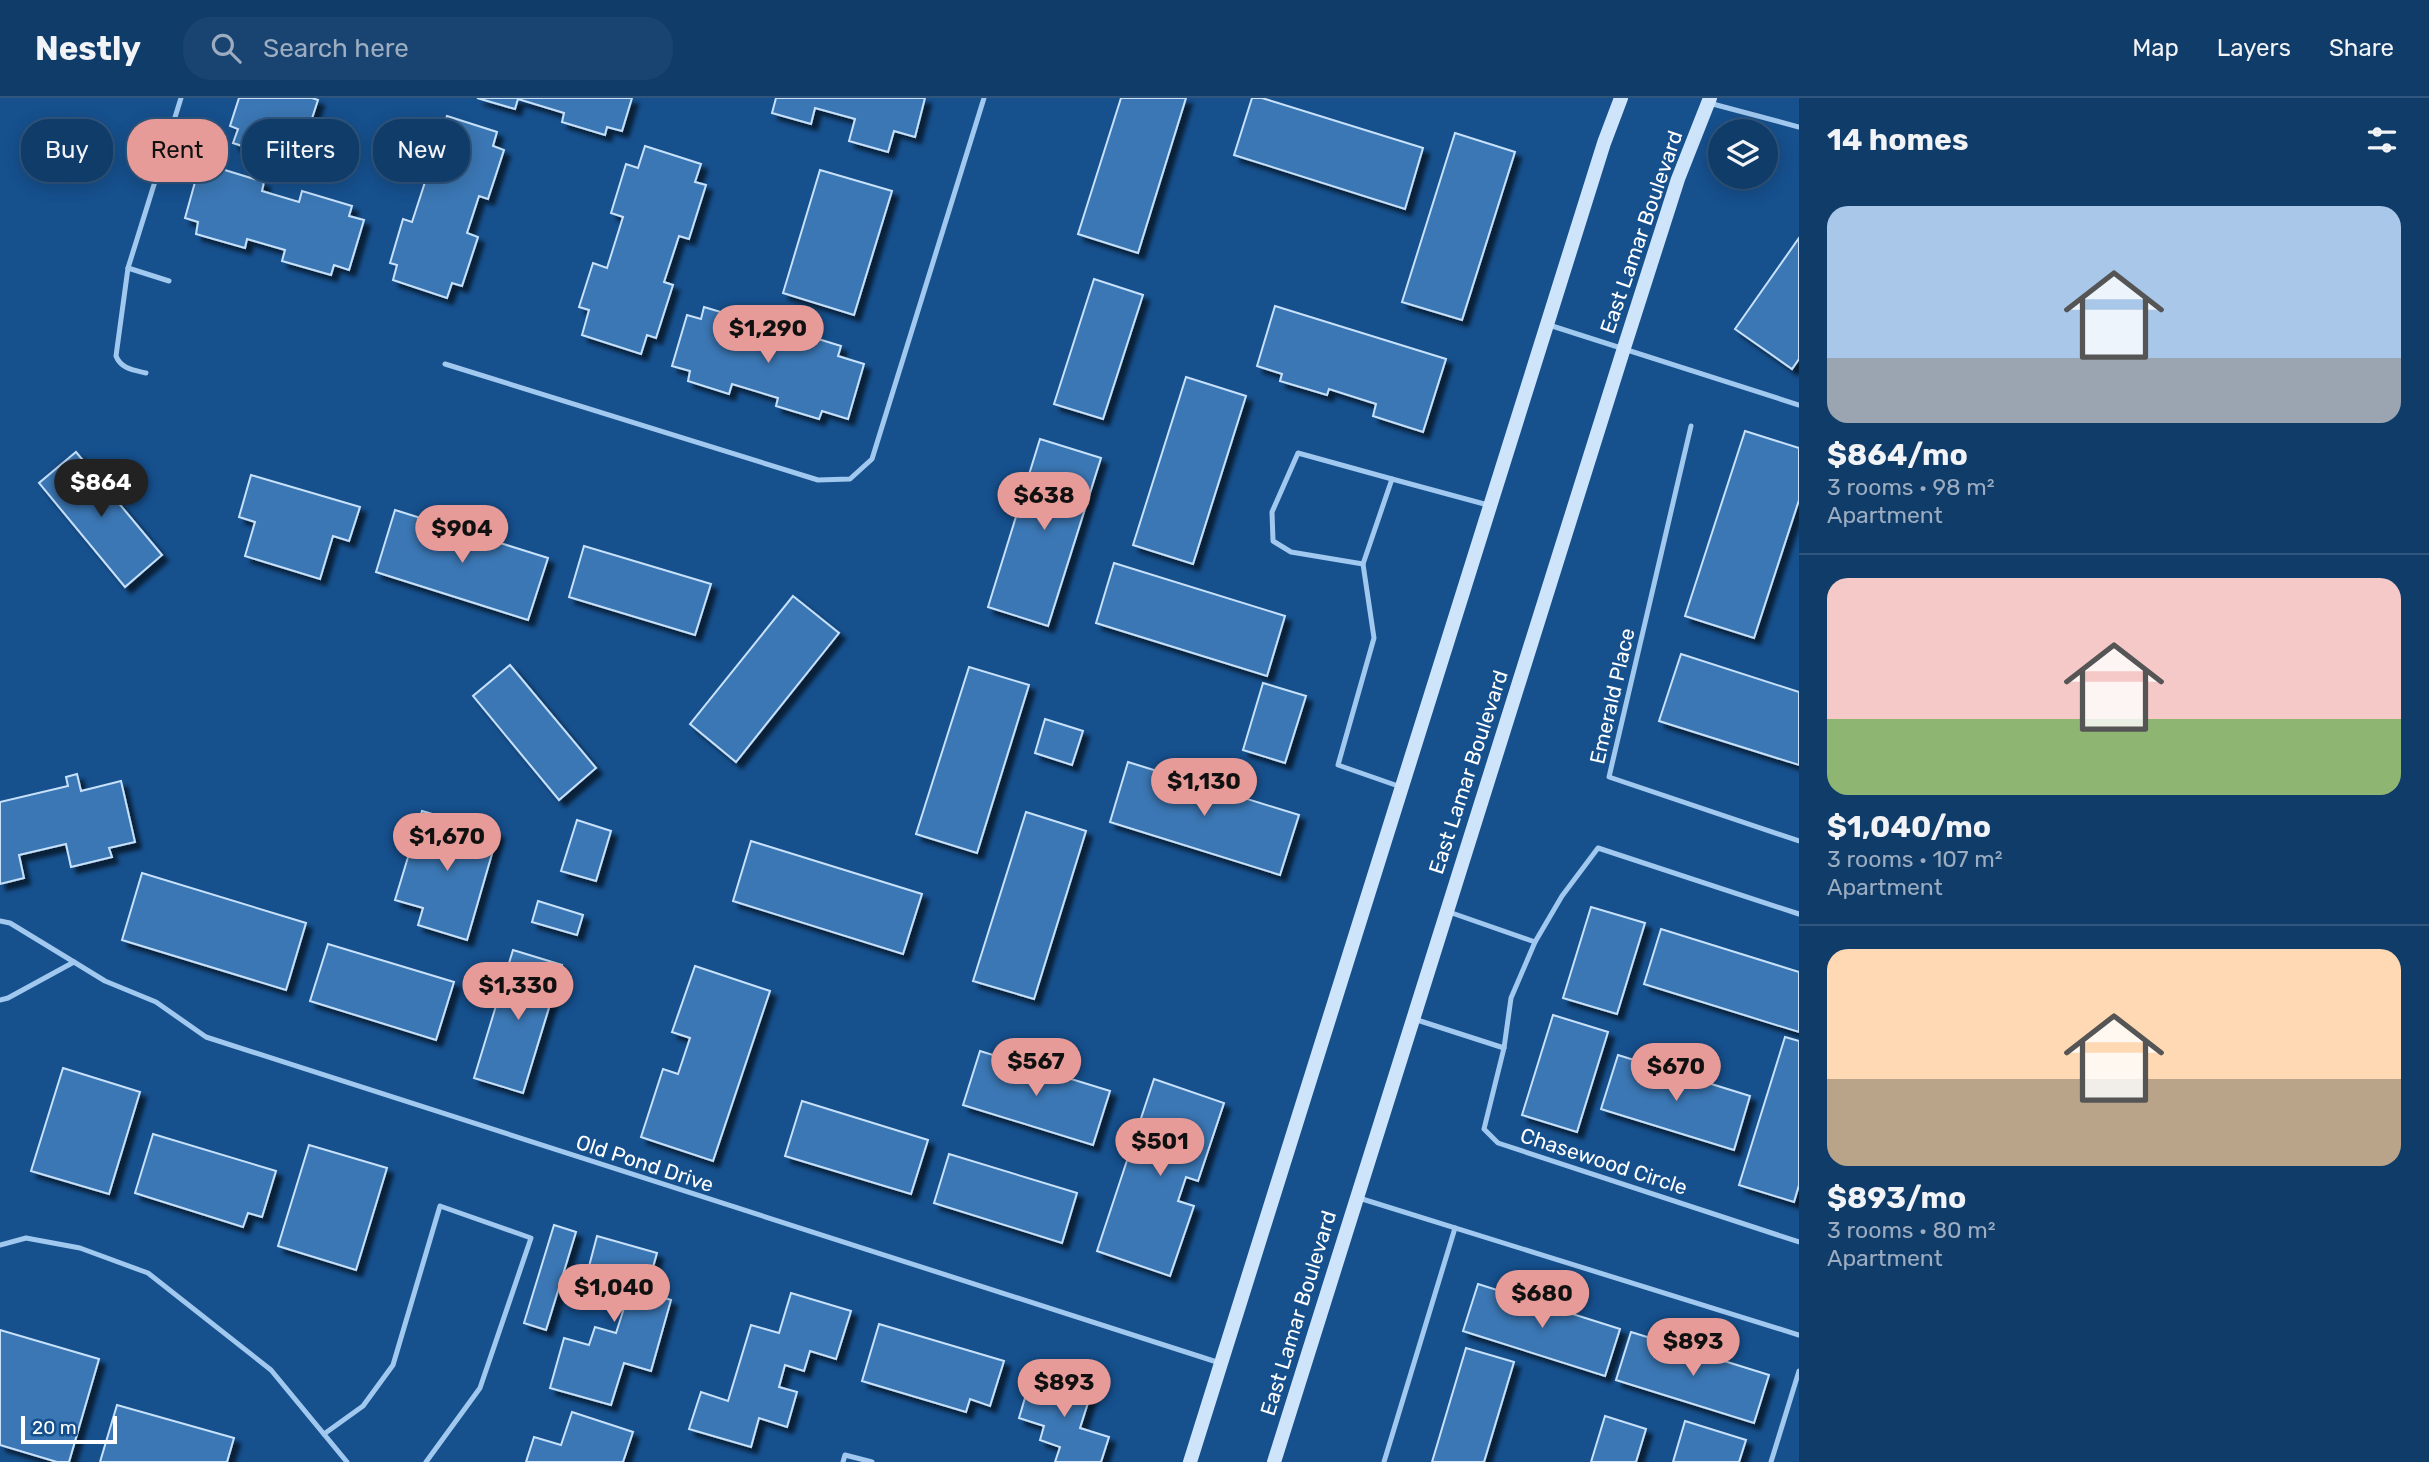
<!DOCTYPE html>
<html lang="en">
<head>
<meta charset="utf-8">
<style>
  :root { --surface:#103c6a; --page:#194370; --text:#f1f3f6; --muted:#9cadc1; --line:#30567e; --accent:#e69b98 }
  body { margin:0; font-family:Rubik,sans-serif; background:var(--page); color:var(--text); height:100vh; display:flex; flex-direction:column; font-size:26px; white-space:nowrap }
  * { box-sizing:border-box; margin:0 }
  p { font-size:23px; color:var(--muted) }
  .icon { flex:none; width:38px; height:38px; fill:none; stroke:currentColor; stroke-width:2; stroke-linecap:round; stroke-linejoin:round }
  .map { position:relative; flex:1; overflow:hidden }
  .details { display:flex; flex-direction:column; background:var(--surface); width:630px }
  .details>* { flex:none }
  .banner { position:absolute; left:21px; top:21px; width:665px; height:63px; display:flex; gap:14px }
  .buttons { position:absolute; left:1708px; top:21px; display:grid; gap:14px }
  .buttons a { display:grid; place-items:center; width:70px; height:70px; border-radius:50%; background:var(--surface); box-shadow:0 4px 18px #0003,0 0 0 2px var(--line); font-size:35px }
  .scale { position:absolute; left:21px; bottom:18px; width:96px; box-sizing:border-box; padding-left:7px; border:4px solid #fff; border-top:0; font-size:19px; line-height:24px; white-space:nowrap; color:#fff; -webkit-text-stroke:5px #16508d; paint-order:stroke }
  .price { position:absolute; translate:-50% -60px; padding:0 16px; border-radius:24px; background:var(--accent); color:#111; font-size:23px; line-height:46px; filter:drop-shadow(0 2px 4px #0008) }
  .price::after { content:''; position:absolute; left:50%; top:42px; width:21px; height:16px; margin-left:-10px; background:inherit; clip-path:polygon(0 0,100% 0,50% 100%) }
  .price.active { background:#222; color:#fff }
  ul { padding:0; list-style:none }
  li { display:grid; align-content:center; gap:14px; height:371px; padding:0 28px }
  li+li { border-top:2px solid var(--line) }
  li span { display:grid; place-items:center; height:217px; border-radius:21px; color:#555 }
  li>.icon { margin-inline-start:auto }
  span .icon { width:126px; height:126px; fill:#fffc; stroke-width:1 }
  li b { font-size:30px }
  h2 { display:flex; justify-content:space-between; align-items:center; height:84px; padding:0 28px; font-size:30px }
  .chip { padding:0 24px; border-radius:28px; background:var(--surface); box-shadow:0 4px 18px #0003,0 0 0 2px var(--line); font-size:24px; line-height:63px }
  .chip.active { background:var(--accent); color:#111 }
  header { display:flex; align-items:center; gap:42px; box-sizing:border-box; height:98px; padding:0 35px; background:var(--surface); border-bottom:2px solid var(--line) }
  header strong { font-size:33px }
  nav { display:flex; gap:38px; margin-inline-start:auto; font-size:24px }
  .search { width:490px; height:63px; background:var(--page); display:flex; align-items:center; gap:18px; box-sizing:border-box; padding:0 24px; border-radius:28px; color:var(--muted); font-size:26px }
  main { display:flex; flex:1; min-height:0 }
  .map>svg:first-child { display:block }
</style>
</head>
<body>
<header>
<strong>Nestly</strong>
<div class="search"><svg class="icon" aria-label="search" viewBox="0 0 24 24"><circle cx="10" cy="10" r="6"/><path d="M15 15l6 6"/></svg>Search here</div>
<nav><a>Map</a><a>Layers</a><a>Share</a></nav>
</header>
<main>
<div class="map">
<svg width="1799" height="1364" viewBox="0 0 1799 1364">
  <defs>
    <filter id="shadow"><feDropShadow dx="6" dy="6" stdDeviation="2" flood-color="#0009"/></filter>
  </defs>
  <rect width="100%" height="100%" fill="#16508d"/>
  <g fill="#3a77b4" stroke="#c7e1fb" stroke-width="2" filter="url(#shadow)">
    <path d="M239 0H312L318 2 302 51 292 48 288 63 233 45 238 31 230 28Z"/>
    <path d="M477 0H632L622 33 607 29 605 37 562 24 564 15 518 1 515 11Z"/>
    <path d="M776 0H925L915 39 894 33 888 54 849 43 855 21 815 10 811 26 772 15Z"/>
    <path d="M1121 0H1186L1138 155 1078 136Z"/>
    <path d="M1252 0H1262L1423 50 1405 111 1234 57Z"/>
    <path d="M447 18 497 34 493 48 504 52 488 101 479 98 467 135 478 139 462 188 452 185 447 200 393 182 397 167 390 165 403 121 412 124 427 78 418 75 431 34 440 37Z"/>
    <path d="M1455 35 1515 54 1462 222 1402 204Z"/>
    <path d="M645 48 701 66 695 84 706 87 689 141 679 138 664 184 673 187 656 240 647 237 641 256 582 237 589 212 579 209 593 165 607 170 623 119 611 115 626 66 638 70Z"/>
    <path d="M215 69 264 84 262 93 299 104 302 93 352 108 349 118 364 122 349 172 334 167 331 177 282 163 285 152 247 141 245 150 196 136 198 124 185 120 197 77 211 80Z"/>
    <path d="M820 72 892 93 854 217 783 195Z"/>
    <path d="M1799 140V261L1792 271 1735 231Z"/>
    <path d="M1094 181 1143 197 1103 321 1054 306Z"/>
    <path d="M1275 208 1446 261 1423 334 1373 318 1376 306 1329 291 1327 297 1280 283 1282 276 1257 268Z"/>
    <path d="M704 209 754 224 751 233 788 244 792 233 841 248 838 258 864 266 848 321 822 313 819 321 776 308 778 300 732 286 729 296 688 283 690 273 672 268 687 217 701 221Z"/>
    <path d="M1186 279 1246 298 1193 466 1133 447Z"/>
    <path d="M1745 333 1799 350V402L1754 540 1685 518Z"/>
    <path d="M1040 341 1101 360 1048 528 988 509Z"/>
    <path d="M76 354 162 457 125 489 39 385Z"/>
    <path d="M251 377 360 409 349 443 333 438 320 481 245 458 255 424 239 419Z"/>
    <path d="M395 412 548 460 528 522 376 474Z"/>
    <path d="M584 448 711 486 695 537 569 499Z"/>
    <path d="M1114 465 1285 518 1267 578 1096 525Z"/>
    <path d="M793 498 839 535 736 664 690 626Z"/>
    <path d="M1681 556 1799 594V667L1659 623Z"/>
    <path d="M510 567 596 670 559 702 473 598Z"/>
    <path d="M969 569 1029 587 977 755 916 736Z"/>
    <path d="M1263 585 1306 598 1285 665 1243 652Z"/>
    <path d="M1045 621 1083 633 1072 667 1035 655Z"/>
    <path d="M1128 664 1299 717 1280 777 1110 724Z"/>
    <path d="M77 676 81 693 121 683 135 744 109 750 112 759 71 769 66 746 19 757 24 780 0 786V704L68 688 66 679Z"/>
    <path d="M422 713 498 735 467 842 418 827 423 810 395 802Z"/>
    <path d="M1026 714 1086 733 1034 901 973 883Z"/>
    <path d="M577 722 611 733 596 783 561 773Z"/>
    <path d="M751 743 922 796 903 856 733 803Z"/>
    <path d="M142 775 306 825 286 892 122 842Z"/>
    <path d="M538 803 583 817 577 837 532 824Z"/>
    <path d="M1591 809 1645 825 1617 916 1563 900Z"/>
    <path d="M1661 831 1799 874V934L1644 886Z"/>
    <path d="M328 846 454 884 436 942 310 903Z"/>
    <path d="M513 852 562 867 523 995 474 980Z"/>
    <path d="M695 868 770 893 713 1063 641 1039 663 971 678 976 690 940 672 934Z"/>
    <path d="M1553 917 1608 934 1577 1034 1522 1017Z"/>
    <path d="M1785 939 1799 943V1087L1794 1104 1739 1087Z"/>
    <path d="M980 953 1110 993 1093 1047 963 1007Z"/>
    <path d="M1618 957 1750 998 1734 1052 1601 1011Z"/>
    <path d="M63 970 140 994 109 1096 31 1073Z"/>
    <path d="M1154 981 1224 1005 1198 1083 1186 1079 1178 1103 1194 1108 1170 1178 1097 1153Z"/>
    <path d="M802 1003 928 1042 911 1096 785 1058Z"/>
    <path d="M153 1036 276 1073 262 1119 248 1115 243 1129 135 1095Z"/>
    <path d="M309 1047 387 1070 356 1172 278 1148Z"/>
    <path d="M949 1056 1077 1095 1062 1145 934 1105Z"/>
    <path d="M554 1127 576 1134 546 1232 524 1225Z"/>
    <path d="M597 1138 657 1155 646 1194 671 1202 651 1273 624 1265 611 1307 550 1290 564 1240 589 1247 595 1229 616 1235 625 1207 582 1195Z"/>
    <path d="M1478 1186 1620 1231 1605 1278 1463 1233Z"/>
    <path d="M791 1195 851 1213 836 1261 810 1253 804 1273 785 1267 779 1289 797 1294 787 1329 759 1320 751 1349 689 1331 701 1294 728 1303 751 1227 779 1235Z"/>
    <path d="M879 1226 1004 1263 990 1308 970 1301 966 1314 862 1283Z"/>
    <path d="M0 1232 99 1261 69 1364H57L0 1347Z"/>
    <path d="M1631 1234 1769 1277 1754 1325 1616 1282Z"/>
    <path d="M1466 1250 1514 1264 1484 1364H1432Z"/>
    <path d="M1052 1276 1093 1289 1080 1330 1109 1339 1101 1364H1055L1060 1349 1040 1342 1044 1328 1019 1320 1030 1283 1048 1289Z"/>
    <path d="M117 1307 234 1340 227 1364H100Z"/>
    <path d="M572 1314 633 1334 623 1364H526L534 1339 561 1347Z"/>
    <path d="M1605 1318 1646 1331 1636 1364H1591Z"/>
    <path d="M1685 1323 1746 1342 1739 1364H1673Z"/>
  </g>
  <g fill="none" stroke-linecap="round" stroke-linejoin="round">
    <g stroke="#a1c8ef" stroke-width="5">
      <path d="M1709 5 1799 29"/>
      <path d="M128 170 116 258C121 271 134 272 146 275"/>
      <path d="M169 183 128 170 181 0"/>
      <path d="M1549 227 1799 307"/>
      <path d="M445 266 818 382 850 381 872 361 984 0"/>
      <path d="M1691 328 1609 679 1799 743"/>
      <path d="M1363 466 1291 454 1273 443 1272 414 1298 355 1392 381"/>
      <path d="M1401 689 1338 667 1374 540 1363 466 1392 381 1488 407"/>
      <path d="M1449 814 1535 844"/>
      <path d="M1799 816 1598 750 1562 798 1535 844 1511 900 1504 950 1484 1031 1498 1045 1799 1144"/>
      <path d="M0 823 10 825 74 864 8 900 0 902"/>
      <path d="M74 864 105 883 156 904 206 939 1220 1265"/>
      <path d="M1414 921 1504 950"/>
      <path d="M1359 1100 1799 1237"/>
      <path d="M0 1147 26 1140 80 1150 148 1175 271 1272 347 1364"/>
      <path d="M324 1336 363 1308 393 1267 440 1108 531 1140 480 1290 426 1364"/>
      <path d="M843 1364 845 1357 872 1364"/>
      <path d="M1384 1364 1455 1130"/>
      <path d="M1771 1364 1799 1273"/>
    </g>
    <g stroke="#cee4fb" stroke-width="14">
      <path d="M1190 1364 1604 45 1621 0"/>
      <path d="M1274 1364 1624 250 1678 81 1710 0"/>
    </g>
  </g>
  <g text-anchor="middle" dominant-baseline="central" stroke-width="5" stroke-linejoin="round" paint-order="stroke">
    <g font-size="21" fill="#fff" stroke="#16508d">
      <text transform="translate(1641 134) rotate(-71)">East Lamar Boulevard</text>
      <text transform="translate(1612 598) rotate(-77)">Emerald Place</text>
      <text transform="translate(1468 674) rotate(-72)">East Lamar Boulevard</text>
      <text transform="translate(1604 1063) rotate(18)">Chasewood Circle</text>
      <text transform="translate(645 1065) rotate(18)">Old Pond Drive</text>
      <text transform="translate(1298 1215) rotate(-73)">East Lamar Boulevard</text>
    </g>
  </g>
</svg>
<div class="buttons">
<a><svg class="icon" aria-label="layers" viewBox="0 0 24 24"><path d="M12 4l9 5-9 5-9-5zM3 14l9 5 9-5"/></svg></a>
</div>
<div class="scale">20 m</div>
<b class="price" style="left:768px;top:267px">$1,290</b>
<b class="price active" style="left:101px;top:421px">$864</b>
<b class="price" style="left:1044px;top:434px">$638</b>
<b class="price" style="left:462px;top:467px">$904</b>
<b class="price" style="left:1204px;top:720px">$1,130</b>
<b class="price" style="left:447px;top:775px">$1,670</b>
<b class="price" style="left:518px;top:924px">$1,330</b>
<b class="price" style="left:1036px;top:1000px">$567</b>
<b class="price" style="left:1676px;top:1005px">$670</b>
<b class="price" style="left:1160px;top:1080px">$501</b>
<b class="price" style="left:614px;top:1226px">$1,040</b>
<b class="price" style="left:1542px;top:1232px">$680</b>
<b class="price" style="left:1693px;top:1280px">$893</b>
<b class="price" style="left:1064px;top:1321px">$893</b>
<div class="banner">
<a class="chip">Buy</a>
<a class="chip active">Rent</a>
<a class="chip">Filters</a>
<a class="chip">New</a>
</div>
</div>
<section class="details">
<h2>14 homes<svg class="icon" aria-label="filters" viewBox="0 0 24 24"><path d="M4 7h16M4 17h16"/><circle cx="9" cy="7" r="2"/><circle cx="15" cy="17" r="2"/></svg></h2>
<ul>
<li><span style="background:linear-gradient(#a9c7e8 70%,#9aa5b1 0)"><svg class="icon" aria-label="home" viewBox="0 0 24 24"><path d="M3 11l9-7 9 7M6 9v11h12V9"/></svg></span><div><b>$864/mo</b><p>3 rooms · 98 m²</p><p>Apartment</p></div></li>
<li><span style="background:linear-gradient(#f6c9c9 65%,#8fb573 0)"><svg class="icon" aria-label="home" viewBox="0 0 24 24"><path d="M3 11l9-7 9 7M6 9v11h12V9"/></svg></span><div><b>$1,040/mo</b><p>3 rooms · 107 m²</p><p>Apartment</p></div></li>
<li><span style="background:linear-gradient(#ffd9b3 60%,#b9a48a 0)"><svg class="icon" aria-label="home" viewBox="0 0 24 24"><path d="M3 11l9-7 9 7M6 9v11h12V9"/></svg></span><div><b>$893/mo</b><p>3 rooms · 80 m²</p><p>Apartment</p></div></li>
</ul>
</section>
</main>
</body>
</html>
